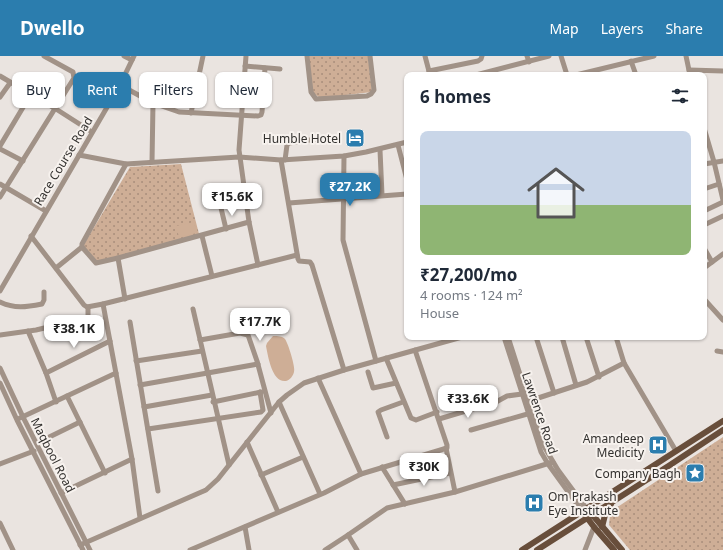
<!DOCTYPE html>
<html lang="en">
<head>
<meta charset="utf-8">
<style>
  :root { --surface:#fff; --page:#f2f2f3; --text:#1f2937; --muted:#747a83; --line:#e0e1e3; --accent:#2b7dae }
  body { margin:0; font-family:"Noto Sans",sans-serif; background:var(--page); color:var(--text); height:100vh; display:flex; flex-direction:column; font-size:15px; white-space:nowrap }
  * { box-sizing:border-box; margin:0 }
  p { font-size:13px; color:var(--muted) }
  .icon { flex:none; width:22px; height:22px; fill:none; stroke:currentColor; stroke-width:2; stroke-linecap:round; stroke-linejoin:round }
  .map { position:relative; flex:1; overflow:hidden }
  .side { position:absolute; left:404px; top:16px; width:303px; height:268px; display:flex; flex-direction:column; background:var(--surface); border-radius:8px; box-shadow:0 1px 3px #0004 }
  .side>* { flex:none }
  .hud { position:absolute; left:12px; top:16px; width:332px; height:36px; display:flex; gap:8px }
  .price { position:absolute; translate:-50% -34px; padding:0 9px; border-radius:8px; background:#fff; color:#222; font-size:13px; line-height:26px; filter:drop-shadow(0 1px 2px #0008) }
  .price::after { content:''; position:absolute; left:50%; top:24px; width:12px; height:9px; margin-left:-6px; background:inherit; clip-path:polygon(0 0,100% 0,50% 100%) }
  .price.active { background:var(--accent); color:#fff }
  ul { padding:0; list-style:none }
  li { display:grid; align-content:center; gap:8px; height:212px; padding:0 16px }
  li+li { border-top:1px solid var(--line) }
  li span { display:grid; place-items:center; height:124px; border-radius:8px; color:#555 }
  li>.icon { margin-inline-start:auto }
  span .icon { width:72px; height:72px; fill:#fffc; stroke-width:1 }
  li b { font-size:17px }
  h2 { display:flex; justify-content:space-between; align-items:center; height:48px; padding:0 16px; font-size:17px }
  .pill { padding:0 14px; border-radius:8px; background:var(--surface); box-shadow:0 1px 3px #0004; font-size:14px; line-height:36px }
  .pill.active { background:var(--accent); color:#fff }
  header { display:flex; align-items:center; gap:24px; box-sizing:border-box; height:56px; padding:0 20px; background:var(--accent); color:#fff }
  header strong { font-size:19px }
  nav { display:flex; gap:22px; margin-inline-start:auto; font-size:14px }
  .map>svg:first-child { display:block }
</style>
</head>
<body>
<header>
<strong>Dwello</strong>
<nav><a>Map</a><a>Layers</a><a>Share</a></nav>
</header>
<div class="map">
<svg width="723" height="494" viewBox="0 0 723 494">
  <defs>
    <pattern id="park-dots" width="8" height="8" patternUnits="userSpaceOnUse"><rect width="8" height="8" fill="#ceae96"/><path d="M2 2h.1M6 6h.1" fill="none" stroke="#a88e7b" stroke-width="1.8" stroke-linecap="round"/></pattern>
  </defs>
  <rect width="100%" height="100%" fill="#eae4e0"/>
  <g fill="url(#park-dots)">
    <path d="M309 0H368L372 36 320 42 312 36Z"/>
    <path d="M181 108 199 178 98 206 83 190 130 111Z"/>
    <path d="M723 381V494H630L609 469 610 459 613 454Z"/>
  </g>
  <g fill="#ceae96">
    <path d="M194 166 197 177 179 181 176 170Z"/>
    <path d="M273 280C278 280 282 280 285 283 288 287 296 312 294 316 293 320 290 324 286 325 272 327 268 300 266 290L267 287Z"/>
  </g>
  <g fill="none" stroke-linecap="round" stroke-linejoin="round">
    <g stroke="#a19287" stroke-width="5">
      <path d="M124 0 132 4"/>
      <path d="M246 0 239 94 249 166 258 209"/>
      <path d="M307 0 311 36 316 43 367 40 371 38 374 34 370 0"/>
      <path d="M425 0 430 19"/>
      <path d="M527 0 529 6"/>
      <path d="M561 0 567 19"/>
      <path d="M686 0 690 19"/>
      <path d="M631 5 636 19"/>
      <path d="M245 10 280 13"/>
      <path d="M689 14 723 15"/>
      <path d="M429 15 478 5 481 3 482 0"/>
      <path d="M476 19 549 0"/>
      <path d="M576 19 654 0"/>
      <path d="M0 20 56 53 92 76"/>
      <path d="M120 29 153 47 179 56 258 60 261 59 262 56 265 12"/>
      <path d="M0 41 10 27"/>
      <path d="M191 57 203 0"/>
      <path d="M704 72 714 106 723 144"/>
      <path d="M398 89 407 124"/>
      <path d="M0 90 31 38"/>
      <path d="M0 93 23 105"/>
      <path d="M380 94 382 139"/>
      <path d="M79 99 126 108 239 101 281 104 344 100 366 96 407 86"/>
      <path d="M344 100 343 184 376 305"/>
      <path d="M281 104 298 203 299 205 310 206 312 209 344 314"/>
      <path d="M285 104 287 89 289 87 324 82"/>
      <path d="M152 106 153 47"/>
      <path d="M126 108 82 188V191L96 207 118 202 249 166"/>
      <path d="M704 108 723 105"/>
      <path d="M0 128 46 155"/>
      <path d="M704 133 719 128"/>
      <path d="M0 141 74 22 73 16 44 0"/>
      <path d="M289 147 407 138"/>
      <path d="M221 152 226 173"/>
      <path d="M704 155 723 146"/>
      <path d="M704 169 723 160"/>
      <path d="M31 180 84 249 87 251 103 248 132 403 140 462"/>
      <path d="M202 180 212 220"/>
      <path d="M704 192 712 206"/>
      <path d="M118 202 125 243"/>
      <path d="M56 212 82 191"/>
      <path d="M704 212 723 198"/>
      <path d="M0 235 120 29 134 0"/>
      <path d="M704 243 723 264"/>
      <path d="M0 246C14 253 27 251 42 248L44 244V236"/>
      <path d="M103 248 297 199"/>
      <path d="M193 253 229 409"/>
      <path d="M130 266 158 435"/>
      <path d="M28 275 46 317 56 346"/>
      <path d="M0 279 36 274 86 262 88 260V251"/>
      <path d="M504 281 541 396 548 408 582 455"/>
      <path d="M508 281 542 387 558 414 586 452"/>
      <path d="M536 281 554 337"/>
      <path d="M562 281 576 329"/>
      <path d="M586 281 599 321"/>
      <path d="M616 281 624 307 676 395"/>
      <path d="M200 284 240 277 248 279 257 305 271 357"/>
      <path d="M717 295 723 296"/>
      <path d="M386 302 411 362 416 364 437 356"/>
      <path d="M136 305 202 295"/>
      <path d="M0 312 23 361 90 494"/>
      <path d="M368 316 373 332 396 327"/>
      <path d="M46 317 110 285"/>
      <path d="M318 322 361 418"/>
      <path d="M0 327 17 364 83 494"/>
      <path d="M140 329 258 308"/>
      <path d="M67 340 105 417"/>
      <path d="M529 345 587 326 624 307"/>
      <path d="M213 346 261 336"/>
      <path d="M279 346 320 438"/>
      <path d="M144 351 212 339"/>
      <path d="M20 362 116 317"/>
      <path d="M439 363 496 346 507 340 522 338"/>
      <path d="M148 373 261 356 263 354 260 336"/>
      <path d="M471 374 531 357"/>
      <path d="M387 381 378 356 381 354 403 346"/>
      <path d="M247 386 278 456"/>
      <path d="M37 387 80 366"/>
      <path d="M446 392 455 436"/>
      <path d="M0 408 34 395"/>
      <path d="M382 411 405 448"/>
      <path d="M261 419 303 401"/>
      <path d="M393 429 450 417"/>
      <path d="M61 437 132 403"/>
      <path d="M0 467 13 494"/>
      <path d="M245 471 249 494"/>
      <path d="M80 489 206 434 218 423 279 346 287 339 304 327 344 314 462 281"/>
      <path d="M190 494 324 437 361 418 447 392V389L415 294"/>
      <path d="M325 494 348 479"/>
      <path d="M357 494 348 479 387 452 455 436 553 406"/>
      <path d="M585 494 594 471"/>
    </g>
    <g stroke="#684e3b" stroke-width="6">
      <path d="M582 455 594 471 614 494"/>
      <path d="M590 456 622 494"/>
      <path d="M602 471 605 459 611 448"/>
      <path d="M522 494 723 365"/>
      <path d="M537 494 670 409 723 374"/>
    </g>
  </g>
  <defs>
    <g id="hotel-square" transform="scale(1)"><rect x="-9" y="-9" width="18" height="18" rx="4" fill="#2b7dae" stroke="#f7f2ee"/><path d="M-6-4.5h1.5V1H6V5H4.5V3h-9V5H-6ZM-4 0a1.8 1.8 0 1 1 3.6 0ZM.5 0V-2.5h3Q6-2.5 6 0Z" fill="#fff"/></g>
    <g id="hospital-square" transform="scale(1)"><rect x="-9" y="-9" width="18" height="18" rx="4" fill="#2b7dae" stroke="#f7f2ee"/><path d="M-5-5h3v3.5h4V-5h3V5h-3V1.5h-4V5h-3Z" fill="#fff"/></g>
    <g id="sight-square" transform="scale(1)"><rect x="-9" y="-9" width="18" height="18" rx="4" fill="#2b7dae" stroke="#f7f2ee"/><path d="M0-6L1.8-2.2L6-1.7L2.9 1.2L3.7 5.4L0 3.3L-3.7 5.4L-2.9 1.2L-6-1.7L-1.8-2.2Z" fill="#fff"/></g>
  </defs>
  <g fill-rule="evenodd">
    <use href="#hotel-square" x="355" y="82"/>
    <use href="#hospital-square" x="658" y="389"/>
    <use href="#sight-square" x="695" y="417"/>
    <use href="#hospital-square" x="534" y="447"/>
  </g>
  <g text-anchor="middle" dominant-baseline="central" stroke-width="4" stroke-linejoin="round" paint-order="stroke">
    <g font-size="12" fill="#33312f" stroke="#f7f2ee" text-anchor="end">
      <text x="341" y="82">Humble Hotel</text>
      <text x="644" y="382">Amandeep<tspan x="644" dy="14">Medicity</tspan></text>
      <text x="681" y="417">Company Bagh</text>
      <text x="548" y="440" text-anchor="start">Om Prakash<tspan x="548" dy="14">Eye Institute</tspan></text>
    </g>
    <g font-size="12" fill="#33312f" stroke="#f7f2ee">
      <text transform="translate(63 105) rotate(-59)">Race Course Road</text>
      <text transform="translate(540 357) rotate(71)">Lawrence Road</text>
      <text transform="translate(53 399) rotate(63)">Maqbool Road</text>
    </g>
  </g>
</svg>
<b class="price active" style="left:350px;top:151px">₹27.2K</b>
<b class="price" style="left:232px;top:161px">₹15.6K</b>
<b class="price" style="left:260px;top:286px">₹17.7K</b>
<b class="price" style="left:74px;top:293px">₹38.1K</b>
<b class="price" style="left:468px;top:363px">₹33.6K</b>
<b class="price" style="left:424px;top:431px">₹30K</b>
<div class="hud">
<a class="pill">Buy</a>
<a class="pill active">Rent</a>
<a class="pill">Filters</a>
<a class="pill">New</a>
</div>
<section class="side">
<h2>6 homes<svg class="icon" aria-label="filters" viewBox="0 0 24 24"><path d="M4 7h16M4 17h16"/><circle cx="9" cy="7" r="2"/><circle cx="15" cy="17" r="2"/></svg></h2>
<ul>
<li><span style="background:linear-gradient(#c9d6e8 60%,#8fb573 0)"><svg class="icon" aria-label="home" viewBox="0 0 24 24"><path d="M3 11l9-7 9 7M6 9v11h12V9"/></svg></span><div><b>₹27,200/mo</b><p>4 rooms · 124 m²</p><p>House</p></div></li>
</ul>
</section>
</div>
</body>
</html>
